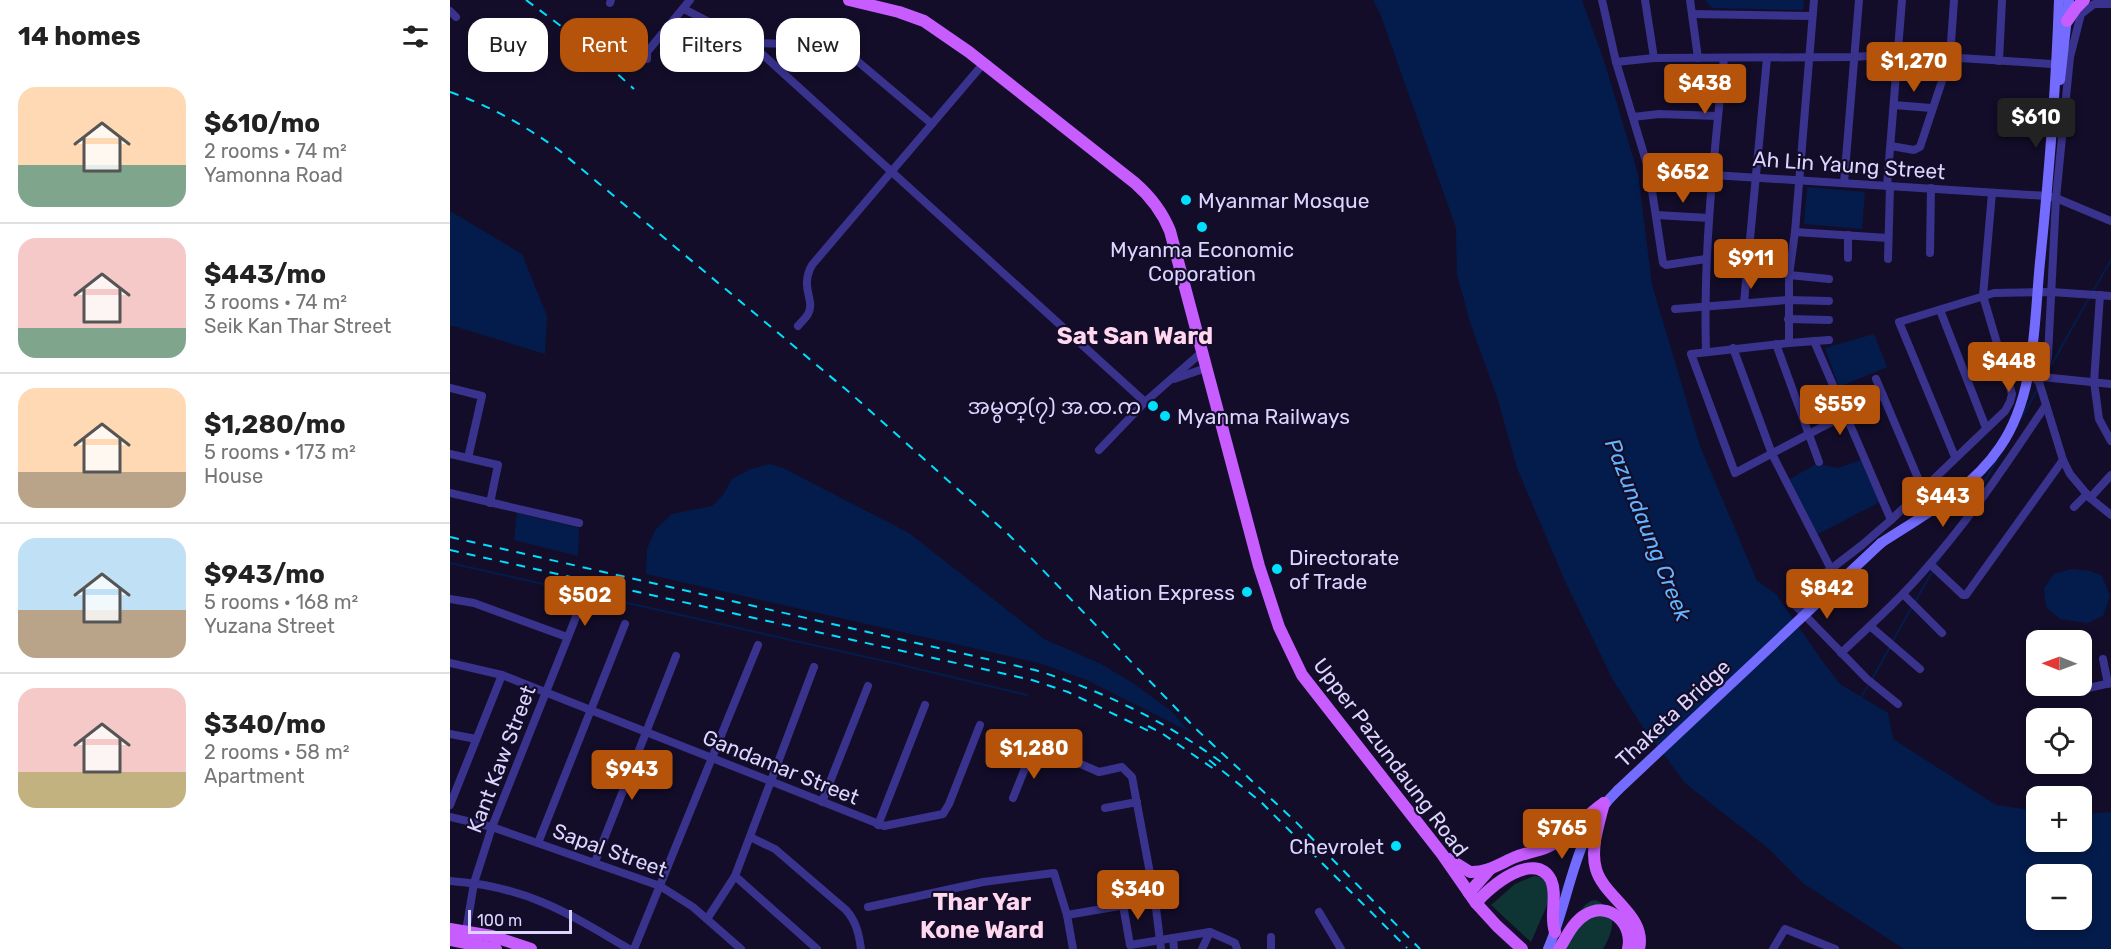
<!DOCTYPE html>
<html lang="en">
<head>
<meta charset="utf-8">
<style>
  :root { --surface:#fff; --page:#f6f6f6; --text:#222; --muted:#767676; --line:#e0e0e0; --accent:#b45309 }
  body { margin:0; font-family:Rubik,"Noto Sans Myanmar",sans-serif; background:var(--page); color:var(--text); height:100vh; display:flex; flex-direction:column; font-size:22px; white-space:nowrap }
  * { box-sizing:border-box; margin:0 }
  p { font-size:20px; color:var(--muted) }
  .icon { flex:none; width:33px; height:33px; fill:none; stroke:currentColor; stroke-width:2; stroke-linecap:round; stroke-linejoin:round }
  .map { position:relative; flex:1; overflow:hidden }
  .side { display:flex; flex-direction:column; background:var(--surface); width:450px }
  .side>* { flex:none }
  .top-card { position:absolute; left:18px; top:18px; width:570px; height:54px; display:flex; gap:12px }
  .needle { width:39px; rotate:271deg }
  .buttons { position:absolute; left:1576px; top:630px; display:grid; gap:12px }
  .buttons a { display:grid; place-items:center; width:66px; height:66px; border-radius:12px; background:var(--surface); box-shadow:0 3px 9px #0003; font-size:30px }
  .scale { position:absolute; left:18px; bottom:15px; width:104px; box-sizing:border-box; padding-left:6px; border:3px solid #dbd5ff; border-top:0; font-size:16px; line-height:21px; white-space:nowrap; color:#dbd5ff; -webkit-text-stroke:4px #130d29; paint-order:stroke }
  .price { position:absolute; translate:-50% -51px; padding:0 14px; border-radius:6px; background:var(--accent); color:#fff; font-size:20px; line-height:39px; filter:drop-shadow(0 2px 3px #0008) }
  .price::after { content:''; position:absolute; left:50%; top:36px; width:18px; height:14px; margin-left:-9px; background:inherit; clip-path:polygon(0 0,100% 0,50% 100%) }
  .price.on { background:#222; color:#fff }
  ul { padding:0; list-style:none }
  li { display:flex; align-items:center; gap:18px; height:150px; padding:0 18px }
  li+li { border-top:2px solid var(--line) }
  li span { display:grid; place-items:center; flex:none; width:168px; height:120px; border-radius:18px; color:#555 }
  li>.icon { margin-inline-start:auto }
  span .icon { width:72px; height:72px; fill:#fffc; stroke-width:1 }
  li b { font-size:26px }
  h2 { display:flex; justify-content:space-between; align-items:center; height:72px; padding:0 18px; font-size:26px }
  .chip { padding:0 21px; border-radius:18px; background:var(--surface); box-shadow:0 3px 9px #0003; font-size:21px; line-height:54px }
  .chip.on { background:var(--accent); color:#fff }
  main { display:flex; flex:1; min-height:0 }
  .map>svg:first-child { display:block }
</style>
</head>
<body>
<main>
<section class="side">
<h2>14 homes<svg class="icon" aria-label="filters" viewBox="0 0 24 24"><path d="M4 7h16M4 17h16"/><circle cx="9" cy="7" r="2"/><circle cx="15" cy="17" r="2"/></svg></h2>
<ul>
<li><span style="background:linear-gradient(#ffd9b3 65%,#7fa58c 0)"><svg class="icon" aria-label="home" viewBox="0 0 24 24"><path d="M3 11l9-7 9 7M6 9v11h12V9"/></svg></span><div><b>$610/mo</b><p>2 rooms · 74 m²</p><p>Yamonna Road</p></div></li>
<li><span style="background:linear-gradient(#f6c9c9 75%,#7fa58c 0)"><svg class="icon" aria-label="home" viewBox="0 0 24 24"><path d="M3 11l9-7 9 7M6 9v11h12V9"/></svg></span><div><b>$443/mo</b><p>3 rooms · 74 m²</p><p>Seik Kan Thar Street</p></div></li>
<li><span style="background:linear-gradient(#ffd9b3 70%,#b9a48a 0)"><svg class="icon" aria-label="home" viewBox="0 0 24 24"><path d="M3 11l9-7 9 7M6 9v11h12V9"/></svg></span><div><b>$1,280/mo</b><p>5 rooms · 173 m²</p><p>House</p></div></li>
<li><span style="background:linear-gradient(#bfe0f5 60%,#b9a48a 0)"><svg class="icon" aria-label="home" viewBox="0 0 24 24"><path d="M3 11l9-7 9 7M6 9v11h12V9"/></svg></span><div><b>$943/mo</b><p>5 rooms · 168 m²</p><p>Yuzana Street</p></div></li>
<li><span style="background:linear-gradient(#f6c9c9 70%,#c2b280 0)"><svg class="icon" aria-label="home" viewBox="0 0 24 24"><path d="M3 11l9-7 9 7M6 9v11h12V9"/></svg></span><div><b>$340/mo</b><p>2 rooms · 58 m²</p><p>Apartment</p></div></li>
</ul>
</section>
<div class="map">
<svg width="1661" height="949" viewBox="0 0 1661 949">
  <rect width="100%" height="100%" fill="#130d29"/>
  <g fill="#0f3434">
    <path d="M1084 876 1093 877 1099 883 1101 896 1081 942 1041 905 1065 884Z"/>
    <path d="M1146 900C1169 912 1164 930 1153 949H1101L1135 905 1141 901Z"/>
  </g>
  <g fill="#041c4b" fill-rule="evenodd">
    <path d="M923 0H1132L1156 67 1188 174 1202 285 1250 446 1307 581 1326 594 1373 662 1390 684 1438 713 1443 739 1546 805 1587 811V842H1632V814L1661 812V949H1454L1354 884 1318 848 1236 784 1190 723 1162 678 1115 581 1067 468 1048 400 1021 325 1007 275 1006 228 930 13ZM1587 874H1632V920H1587Z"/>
    <path d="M1255 0H1354L1353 10 1262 8Z"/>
    <path d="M1357 187 1415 192 1412 229 1354 224Z"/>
    <path d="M0 211 72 254 97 316 95 354 0 325Z"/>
    <path d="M1424 334 1437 367 1389 387 1375 348Z"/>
    <path d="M1411 460 1430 502 1364 536 1338 480 1366 464 1388 468Z"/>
    <path d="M320 464 333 468 459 533 594 639 649 663 683 683 721 711 740 732 637 680 589 663 196 574 197 549 205 530 222 514 262 506 273 495 282 479 301 469Z"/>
    <path d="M67 513 129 528 128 556 64 540Z"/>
    <path d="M1622 569 1641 571 1652 576 1660 596 1653 616 1637 623 1610 619 1596 607 1594 588 1604 574Z"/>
  </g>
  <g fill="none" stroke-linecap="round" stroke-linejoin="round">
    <g stroke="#041c4b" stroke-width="2">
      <path d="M1642 293 1661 260"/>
      <path d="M1599 369 1639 298"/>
      <path d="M1571 418 1589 387"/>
      <path d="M1515 515 1547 460"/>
      <path d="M0 563 443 663 577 695"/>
      <path d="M1442 642 1493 553"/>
      <path d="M1422 679 1440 647"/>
      <path d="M1410 699 1419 684"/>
    </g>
    <g stroke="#39338d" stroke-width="8">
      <path d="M1152 0 1166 62 1199 171 1213 263 1216 265 1256 259"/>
      <path d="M1195 0 1204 58"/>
      <path d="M1240 0 1248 58"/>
      <path d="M160 3 161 0"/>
      <path d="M234 9 300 43 695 402"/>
      <path d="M0 11 6 17"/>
      <path d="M1242 14 1362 16"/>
      <path d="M300 43 342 44 368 42 393 49 482 124"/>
      <path d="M197 59V52L240 0"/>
      <path d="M1549 61 1552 0"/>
      <path d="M1166 62 1204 58 1404 57 1447 54 1618 65"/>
      <path d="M1444 105 1481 108"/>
      <path d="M1183 117 1209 114 1268 116"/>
      <path d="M1441 146 1464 150 1470 147 1500 57 1504 0"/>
      <path d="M1199 171 1597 196 1606 198 1661 221"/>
      <path d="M1394 183 1409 0"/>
      <path d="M1437 186 1452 0"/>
      <path d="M1206 215 1259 218"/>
      <path d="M1345 232 1438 238"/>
      <path d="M1480 253 1481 188"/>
      <path d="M1398 258V235"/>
      <path d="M1438 259 1440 186"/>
      <path d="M1339 275 1379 279"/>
      <path d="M1650 295 1644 382 1649 419 1661 441"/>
      <path d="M1294 303 1317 58"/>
      <path d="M1225 309 1338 300 1379 301"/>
      <path d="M1490 310 1536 428"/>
      <path d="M1338 319 1379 320"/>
      <path d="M348 326C351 322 356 318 358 314 366 300 349 288 362 265L533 64"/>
      <path d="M1379 340 1339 343 1241 354 1285 473 1433 395"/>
      <path d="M1364 341 1441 520"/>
      <path d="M1339 343V275L1345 232 1364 0"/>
      <path d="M1326 344 1369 462"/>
      <path d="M1283 348 1322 454 1381 569"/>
      <path d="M1256 351C1253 253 1264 156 1274 58"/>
      <path d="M1578 371 1589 382 1613 460 1620 474 1640 498 1661 515"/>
      <path d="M1592 377 1661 384"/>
      <path d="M724 379 756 368"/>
      <path d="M1426 379 1473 490"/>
      <path d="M1589 382 1595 371 1598 356 1606 198 1620 57 1631 14 1644 4H1661"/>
      <path d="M0 388 32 396 18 458"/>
      <path d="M649 450 695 402 752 352"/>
      <path d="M0 454 48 465 40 503"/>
      <path d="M1505 457 1449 322 1544 293 1601 292 1661 296"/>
      <path d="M0 493 129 523"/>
      <path d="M1640 498 1661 475"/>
      <path d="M1624 507 1637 494"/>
      <path d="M1480 564 1513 595H1516L1613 460"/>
      <path d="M1453 594 1492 633"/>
      <path d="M0 599 24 603 117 637"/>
      <path d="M1420 626 1470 669"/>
      <path d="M1391 653C1422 624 1452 597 1479 565 1523 515 1559 460 1596 405"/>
      <path d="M1653 659 1658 684"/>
      <path d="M0 663 52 675 434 826 493 814 499 804 530 725"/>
      <path d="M1625 691 1661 683"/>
      <path d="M1448 704 1417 679 1342 602V599L1412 545 1441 520 1555 411 1560 402 1562 394 1533 296 1542 193"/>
      <path d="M0 734 26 739"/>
      <path d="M563 798 584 746 587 745 649 772 672 767 682 777 705 900 711 949"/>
      <path d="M372 802 418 686"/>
      <path d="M0 805 52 675"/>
      <path d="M655 808 687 802"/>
      <path d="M0 817 42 827 210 886 243 907 291 949"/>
      <path d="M428 825 475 705"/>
      <path d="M300 837 325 849 396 910C406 921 409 934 411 949"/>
      <path d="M88 843 175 624"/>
      <path d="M145 862 226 656"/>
      <path d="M285 876 367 949"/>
      <path d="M0 881C75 886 117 912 179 949"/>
      <path d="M673 905 680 945 760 932 785 943 787 949"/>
      <path d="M418 907 533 882 604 873 617 915 623 949"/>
      <path d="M869 912 891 949"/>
      <path d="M617 915 705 900"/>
      <path d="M257 919 285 876 364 667"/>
      <path d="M16 931 24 883 42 827 130 607"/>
      <path d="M821 937V949"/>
      <path d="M723 938 724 949"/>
      <path d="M184 949 308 645"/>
      <path d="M752 949 760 932"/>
      <path d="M1323 949 1335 929 1385 949"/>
    </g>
    <g stroke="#746cff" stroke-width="10">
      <path d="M1610 80 1619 0"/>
      <path d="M1431 543C1474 515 1521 490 1550 447 1586 395 1584 322 1590 262 1599 175 1606 88 1609 0"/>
      <path d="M1098 949C1121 896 1124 831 1168 790"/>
    </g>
    <g stroke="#c75cff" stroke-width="12">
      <path d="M399 0 449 12 474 21 519 52 685 183C701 197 712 211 720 231L809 566 829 627 852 675 992 854 1026 903 1047 926 1072 949"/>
      <path d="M1617 21 1626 8 1634 0"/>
      <path d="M1154 803C1149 823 1140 849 1146 869 1154 898 1197 915 1189 949"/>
      <path d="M999 859 1020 872C1038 873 1052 862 1068 856 1083 851 1099 849 1111 839 1126 828 1138 814 1154 803"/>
      <path d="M1019 893 1040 869"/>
      <path d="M1026 903C1039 887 1085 849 1101 880 1108 896 1099 915 1105 932"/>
      <path d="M0 929 42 936 81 949"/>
      <path d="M0 940 46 949"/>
      <path d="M1109 949C1116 938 1123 922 1135 915 1159 900 1184 924 1178 949"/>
    </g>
    <g stroke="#01dfff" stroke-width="2" stroke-dasharray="9 8" stroke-linecap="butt">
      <path d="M76 0 131 41 184 89"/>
      <path d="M0 92C40 106 76 126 110 151L399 392 559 535 745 728 845 821 970 949"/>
      <path d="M0 537 585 670C651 690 715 721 771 762"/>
      <path d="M0 550 582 680 618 692 703 733"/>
      <path d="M698 726 713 734 764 769"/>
      <path d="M759 760 811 802 957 948"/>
    </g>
    <path stroke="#746cff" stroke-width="10" d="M1168 790 1431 543"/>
  </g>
  <g fill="#01dfff" stroke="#130d29" stroke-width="2">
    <circle cx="736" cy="200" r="6"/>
    <circle cx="752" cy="227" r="6"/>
    <circle cx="703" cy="406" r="6"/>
    <circle cx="715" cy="416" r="6"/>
    <circle cx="827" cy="569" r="6"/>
    <circle cx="797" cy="592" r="6"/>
    <circle cx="946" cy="846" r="6"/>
  </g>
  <g text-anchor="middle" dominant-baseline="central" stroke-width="4.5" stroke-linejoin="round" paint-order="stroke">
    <g font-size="21" fill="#dbd5ff" stroke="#130d29">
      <text transform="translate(1399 165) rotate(4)">Ah Lin Yaung Street</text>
      <text transform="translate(1223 713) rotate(-43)">Thaketa Bridge</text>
      <text transform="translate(941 757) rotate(53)">Upper Pazundaung Road</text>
      <text transform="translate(51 759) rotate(-69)">Kant Kaw Street</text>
      <text transform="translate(331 767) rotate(22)">Gandamar Street</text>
      <text transform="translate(160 850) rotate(20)">Sapal Street</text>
    </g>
    <g font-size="21" fill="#dbd5ff" stroke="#130d29" text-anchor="start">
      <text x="748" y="200">Myanmar Mosque</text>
      <text x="752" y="249" text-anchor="middle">Myanma Economic<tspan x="752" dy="24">Coporation</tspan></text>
      <text x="691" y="406" text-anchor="end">အမွတ္(၇) အ.ထ.က</text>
      <text x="727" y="416">Myanma Railways</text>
      <text x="839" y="557">Directorate<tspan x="839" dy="24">of Trade</tspan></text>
      <text x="785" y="592" text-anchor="end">Nation Express</text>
      <text x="934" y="846" text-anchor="end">Chevrolet</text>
    </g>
    <g font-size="22" font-style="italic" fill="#63b3ff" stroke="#130d29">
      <text transform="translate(1198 530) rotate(68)">Pazundaung Creek</text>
    </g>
    <g font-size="24" font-weight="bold" fill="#ffd7ef" stroke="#130d29">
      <text x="685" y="336">Sat San Ward</text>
      <text x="532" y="902">Thar Yar<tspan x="532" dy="28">Kone Ward</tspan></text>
    </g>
  </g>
</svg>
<div class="buttons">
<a><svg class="needle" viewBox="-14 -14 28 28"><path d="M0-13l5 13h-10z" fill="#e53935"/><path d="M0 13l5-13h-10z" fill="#767676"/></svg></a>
<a><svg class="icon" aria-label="locate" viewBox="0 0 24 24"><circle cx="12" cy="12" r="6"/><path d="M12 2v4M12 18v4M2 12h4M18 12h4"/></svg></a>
<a>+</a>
<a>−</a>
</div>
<div class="scale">100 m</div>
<b class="price" style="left:1464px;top:93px">$1,270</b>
<b class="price" style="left:1255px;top:115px">$438</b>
<b class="price on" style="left:1586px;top:149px">$610</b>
<b class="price" style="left:1233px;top:204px">$652</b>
<b class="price" style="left:1301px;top:290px">$911</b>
<b class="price" style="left:1559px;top:393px">$448</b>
<b class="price" style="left:1390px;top:436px">$559</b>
<b class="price" style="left:1493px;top:528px">$443</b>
<b class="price" style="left:1377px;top:620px">$842</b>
<b class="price" style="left:135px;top:627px">$502</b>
<b class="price" style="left:584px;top:780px">$1,280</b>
<b class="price" style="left:182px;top:801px">$943</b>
<b class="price" style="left:1112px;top:860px">$765</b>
<b class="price" style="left:688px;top:921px">$340</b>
<div class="top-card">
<a class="chip">Buy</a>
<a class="chip on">Rent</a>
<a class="chip">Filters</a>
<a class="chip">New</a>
</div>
</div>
</main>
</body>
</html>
